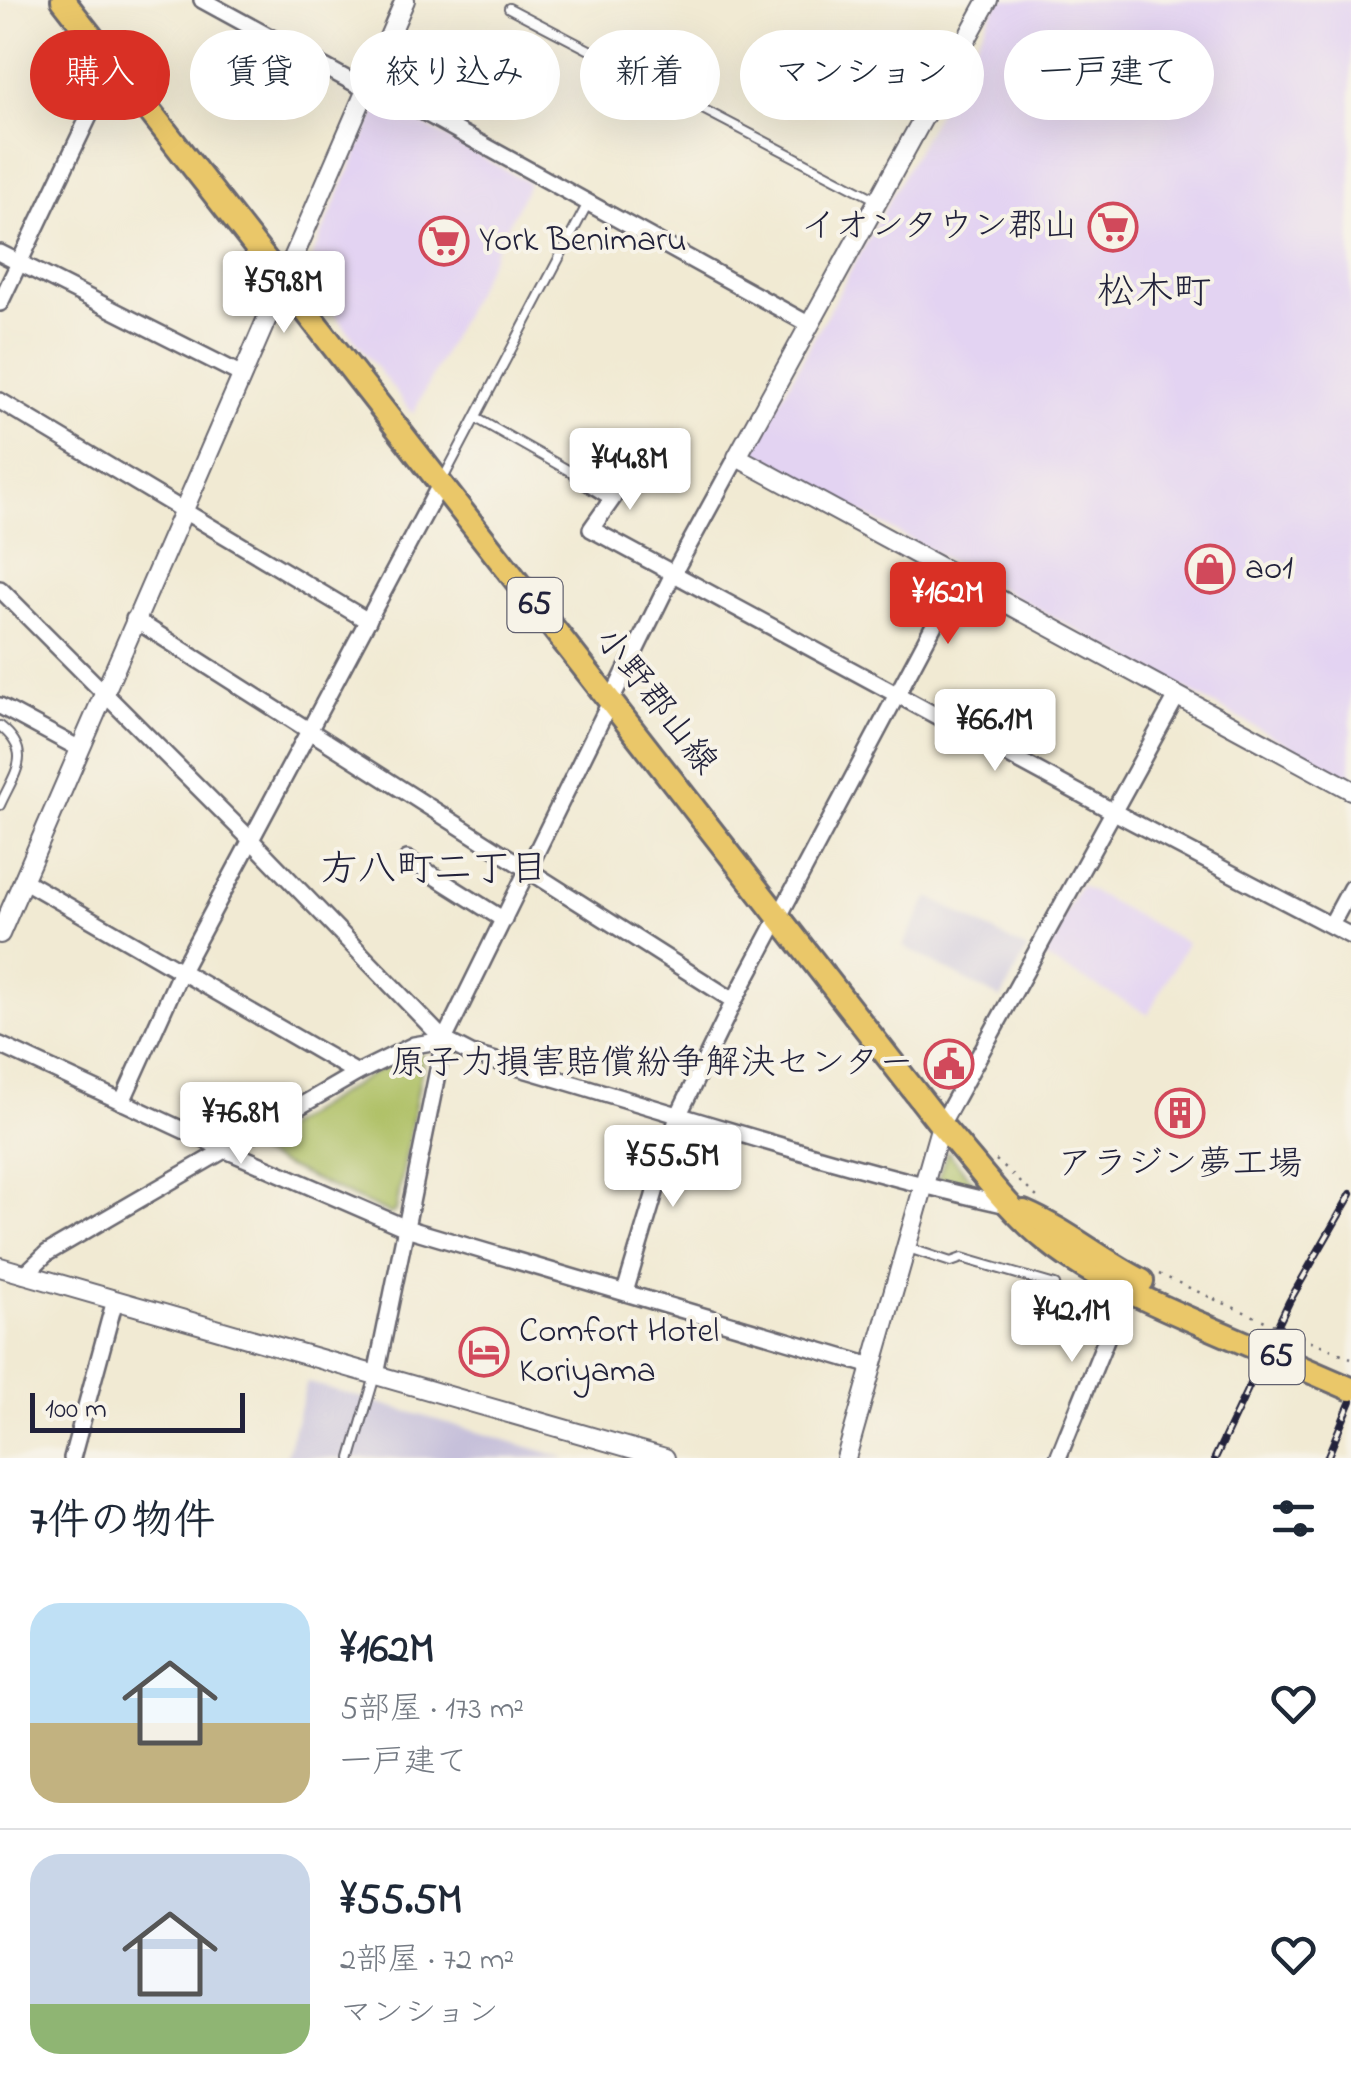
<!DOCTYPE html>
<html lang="ja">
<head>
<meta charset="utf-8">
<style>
  :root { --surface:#fff; --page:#f6f6f7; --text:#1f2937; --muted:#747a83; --line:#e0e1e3; --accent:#d93025 }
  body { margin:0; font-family:"Indie Flower","Klee One",sans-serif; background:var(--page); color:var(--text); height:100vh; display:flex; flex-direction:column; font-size:38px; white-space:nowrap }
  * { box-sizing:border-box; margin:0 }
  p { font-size:32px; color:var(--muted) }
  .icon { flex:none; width:55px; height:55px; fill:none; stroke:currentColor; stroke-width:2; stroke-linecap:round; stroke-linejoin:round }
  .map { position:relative; height:1458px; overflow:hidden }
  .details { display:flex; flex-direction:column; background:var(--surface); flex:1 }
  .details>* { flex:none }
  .top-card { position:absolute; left:30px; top:30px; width:1292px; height:90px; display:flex; gap:20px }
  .scale { position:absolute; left:30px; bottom:25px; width:215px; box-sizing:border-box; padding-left:10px; border:5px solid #22223b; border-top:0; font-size:28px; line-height:35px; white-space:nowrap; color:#22223b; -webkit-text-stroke:8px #f7f3e8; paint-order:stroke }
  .price { position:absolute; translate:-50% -85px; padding:0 22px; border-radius:10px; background:#fff; color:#222; font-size:32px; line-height:65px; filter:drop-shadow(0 2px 5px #0008) }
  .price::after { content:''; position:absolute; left:50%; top:60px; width:30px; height:22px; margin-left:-15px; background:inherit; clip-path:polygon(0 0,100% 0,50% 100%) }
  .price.selected { background:var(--accent); color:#fff }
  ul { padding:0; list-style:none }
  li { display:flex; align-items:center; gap:30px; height:250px; padding:0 30px }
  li+li { border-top:2px solid var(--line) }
  li span { display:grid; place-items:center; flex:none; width:280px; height:200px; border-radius:30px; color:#555 }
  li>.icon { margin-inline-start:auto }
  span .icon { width:120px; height:120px; fill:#fffc; stroke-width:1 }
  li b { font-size:42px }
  h2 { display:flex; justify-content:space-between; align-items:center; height:120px; padding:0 30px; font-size:42px }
  .pill { padding:0 35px; border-radius:45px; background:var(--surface); box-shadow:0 10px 40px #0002; font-size:35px; line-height:90px }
  .pill.selected { background:var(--accent); color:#fff }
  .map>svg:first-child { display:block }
</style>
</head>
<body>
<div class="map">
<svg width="1351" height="1458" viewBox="0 0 1351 1458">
  <rect width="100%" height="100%" fill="#f7f3e8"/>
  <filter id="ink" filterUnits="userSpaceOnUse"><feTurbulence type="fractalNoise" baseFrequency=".01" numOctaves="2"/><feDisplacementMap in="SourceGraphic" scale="20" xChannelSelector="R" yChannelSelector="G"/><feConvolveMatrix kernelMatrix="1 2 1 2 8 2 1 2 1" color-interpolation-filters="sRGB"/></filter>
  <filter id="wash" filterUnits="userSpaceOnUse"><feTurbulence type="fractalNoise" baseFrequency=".0048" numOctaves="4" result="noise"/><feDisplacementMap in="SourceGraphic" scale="40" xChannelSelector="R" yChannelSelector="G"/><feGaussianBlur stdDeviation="2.25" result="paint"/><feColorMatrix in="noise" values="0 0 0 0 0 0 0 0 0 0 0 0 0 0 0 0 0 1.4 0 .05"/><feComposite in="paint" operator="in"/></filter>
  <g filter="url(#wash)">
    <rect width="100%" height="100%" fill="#f1ead3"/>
    <g fill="#e3d3f2">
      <path d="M999 0H1351V779L751 453Z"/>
      <path d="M380 101 529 183 413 414 304 275Z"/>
      <path d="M1080 885 1187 943 1148 1014 1041 956Z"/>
    </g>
    <g fill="#c6c0da">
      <path d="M929 897 1027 950 1001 999 903 946Z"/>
      <path d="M307 1382 566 1458H286Z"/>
    </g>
    <g fill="#adbf63" stroke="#68704f" stroke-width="2.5">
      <path d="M411 1050 424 1056 396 1211 390 1214 256 1153V1145Z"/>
      <path d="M947 1151 977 1186 975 1190 938 1178Z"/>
    </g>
  </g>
  <g filter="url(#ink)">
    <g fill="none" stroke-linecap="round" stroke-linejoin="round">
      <g stroke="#6a6870" stroke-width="12">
        <g id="service">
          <path d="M509 8 875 199"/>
          <path d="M476 418 580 477"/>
          <path d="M442 481 588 203"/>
          <path d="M0 726C34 753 15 772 0 805"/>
          <path d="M905 1247 951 1262 962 1258 1055 1285 1050 1311 1091 1322"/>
          <path d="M351 1458 375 1376"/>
        </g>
      </g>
      <g stroke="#6a6870" stroke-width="20">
        <g id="minor">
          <path d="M202 0 365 89"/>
          <path d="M369 82 810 325"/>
          <path d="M0 253 242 375"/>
          <path d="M0 303 114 64"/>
          <path d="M0 401 368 621"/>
          <path d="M580 477 613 498 591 529 1114 812 1351 936"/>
          <path d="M0 589 252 841 444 1040 471 1054C650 1104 826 1165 1007 1205"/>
          <path d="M134 619 734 1001"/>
          <path d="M0 706 80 749"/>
          <path d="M407 859 504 920"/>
          <path d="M23 880 357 1073"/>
          <path d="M1331 925 1351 888"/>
          <path d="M0 1045 226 1150 406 1228 872 1366"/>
          <path d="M122 1102 181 971 440 485"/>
          <path d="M941 1125 1177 696"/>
          <path d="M24 1275 47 1253 357 1073 414 1045 444 1040"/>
          <path d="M625 1292 678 1116 734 1001 959 578"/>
          <path d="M376 1375 444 1040 673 574 737 457"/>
          <path d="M72 1458 115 1300"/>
          <path d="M1058 1458 1126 1290"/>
        </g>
      </g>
      <g stroke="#6a6870" stroke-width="22">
        <g id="tertiary">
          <path d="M988 0 737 457 1351 790"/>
          <path d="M0 934 405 0"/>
          <path d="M0 1267 665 1458"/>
          <path d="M846 1458 941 1125"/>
        </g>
      </g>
      <g stroke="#6a6870" stroke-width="28">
        <g id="primary">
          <path d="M63 0 941 1125C975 1163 1006 1208 1046 1240 1092 1278 1149 1301 1203 1325"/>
          <path d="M1024 1212C1066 1230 1101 1260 1142 1281"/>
        </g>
      </g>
      <g stroke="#6a6870" stroke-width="2.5" stroke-dasharray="2.5 8" stroke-linecap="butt">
        <path d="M996 1160 1038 1198"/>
        <path d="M1159 1274 1214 1299"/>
      </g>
      <use href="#service" stroke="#fff" stroke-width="8"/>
      <use href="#minor" stroke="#fff" stroke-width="15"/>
      <use href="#tertiary" stroke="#fff" stroke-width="18"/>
      <use href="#primary" stroke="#eac769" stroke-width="22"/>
      <g stroke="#22223b" stroke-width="8">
        <g id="rail">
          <path d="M1215 1458 1289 1302 1351 1194"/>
          <path d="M1327 1458 1351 1401"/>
        </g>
      </g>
      <use href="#rail" stroke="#f7f3e8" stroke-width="4" stroke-dasharray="11" stroke-linecap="butt"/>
      <g stroke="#6a6870" stroke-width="28" stroke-linecap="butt">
        <path id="primary-bridge" d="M1203 1325 1351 1389"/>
      </g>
      <path stroke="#6a6870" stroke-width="2.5" stroke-dasharray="2.5 8" stroke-linecap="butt" d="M1214 1299 1351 1358"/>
      <use href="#primary-bridge" stroke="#eac769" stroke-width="22"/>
    </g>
  </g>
  <defs>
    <g id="supermarket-ring" transform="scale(2.5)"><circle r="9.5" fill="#f7f3e8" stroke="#d1495b" stroke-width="1.5"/><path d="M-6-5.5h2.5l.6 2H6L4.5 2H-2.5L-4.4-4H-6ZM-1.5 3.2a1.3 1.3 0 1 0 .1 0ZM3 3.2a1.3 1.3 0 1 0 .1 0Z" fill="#d1495b"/></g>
    <g id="shop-ring" transform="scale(2.5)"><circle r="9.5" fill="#f7f3e8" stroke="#d1495b" stroke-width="1.5"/><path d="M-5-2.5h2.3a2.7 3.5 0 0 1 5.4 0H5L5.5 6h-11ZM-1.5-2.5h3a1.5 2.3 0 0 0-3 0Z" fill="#d1495b"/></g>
    <g id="civic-ring" transform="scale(2.5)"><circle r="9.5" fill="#f7f3e8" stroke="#d1495b" stroke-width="1.5"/><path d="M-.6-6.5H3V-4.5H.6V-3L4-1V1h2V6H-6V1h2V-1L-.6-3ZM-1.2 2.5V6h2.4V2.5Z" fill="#d1495b"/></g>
    <g id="building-ring" transform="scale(2.5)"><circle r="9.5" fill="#f7f3e8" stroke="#d1495b" stroke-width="1.5"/><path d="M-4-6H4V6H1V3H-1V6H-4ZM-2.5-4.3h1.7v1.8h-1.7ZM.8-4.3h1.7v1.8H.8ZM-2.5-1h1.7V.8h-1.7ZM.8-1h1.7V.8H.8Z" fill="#d1495b"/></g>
    <g id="hotel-ring" transform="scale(2.5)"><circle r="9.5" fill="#f7f3e8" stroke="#d1495b" stroke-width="1.5"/><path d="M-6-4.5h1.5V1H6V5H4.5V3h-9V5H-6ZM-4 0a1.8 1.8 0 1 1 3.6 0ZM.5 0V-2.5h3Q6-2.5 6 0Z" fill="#d1495b"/></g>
  </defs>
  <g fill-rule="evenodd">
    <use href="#supermarket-ring" x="1113" y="227"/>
    <use href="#supermarket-ring" x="444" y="241"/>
    <use href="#shop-ring" x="1210" y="569"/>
    <use href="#civic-ring" x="949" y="1064"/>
    <use href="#building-ring" x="1180" y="1113"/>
    <use href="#hotel-ring" x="484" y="1352"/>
  </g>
  <g text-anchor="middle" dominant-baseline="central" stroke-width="8" stroke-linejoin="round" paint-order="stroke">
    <g fill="#f7f3e8" stroke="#62616f" stroke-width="2.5">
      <rect x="507.5" y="578" width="55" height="54" rx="8"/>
      <rect x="1249.5" y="1330" width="55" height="54" rx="8"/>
    </g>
    <g font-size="32" font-weight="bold" fill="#22223b">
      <text x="535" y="605">65</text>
      <text x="1277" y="1357">65</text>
    </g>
    <g font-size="35" fill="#22223b" stroke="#f7f3e8" text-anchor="start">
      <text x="1078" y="227" text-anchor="end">イオンタウン郡山</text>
      <text x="479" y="241">York Benimaru</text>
      <text x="1245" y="569">ao1</text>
      <text x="914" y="1064" text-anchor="end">原子力損害賠償紛争解決センター</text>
      <text x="1180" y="1165" text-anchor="middle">アラジン夢工場</text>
      <text x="519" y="1332">Comfort Hotel<tspan x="519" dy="40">Koriyama</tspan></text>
    </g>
    <g font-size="35" fill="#22223b" stroke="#f7f3e8">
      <text transform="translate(655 702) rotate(52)">小野郡山線</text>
    </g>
    <g font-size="38" fill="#22223b" stroke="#f7f3e8">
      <text x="1154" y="294">松木町</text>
      <text x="434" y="871">方八町二丁目</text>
    </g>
  </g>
</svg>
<div class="scale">100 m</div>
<b class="price" style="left:284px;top:336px">¥59.8M</b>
<b class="price" style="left:630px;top:513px">¥44.8M</b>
<b class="price selected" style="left:948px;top:647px">¥162M</b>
<b class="price" style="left:995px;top:774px">¥66.1M</b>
<b class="price" style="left:241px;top:1167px">¥76.8M</b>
<b class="price" style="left:673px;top:1210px">¥55.5M</b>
<b class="price" style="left:1072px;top:1365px">¥42.1M</b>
<div class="top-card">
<a class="pill selected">購入</a>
<a class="pill">賃貸</a>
<a class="pill">絞り込み</a>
<a class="pill">新着</a>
<a class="pill">マンション</a>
<a class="pill">一戸建て</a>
</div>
</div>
<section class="details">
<h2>7件の物件<svg class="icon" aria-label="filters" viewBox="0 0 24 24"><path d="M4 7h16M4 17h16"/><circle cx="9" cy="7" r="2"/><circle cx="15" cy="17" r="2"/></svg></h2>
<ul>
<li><span style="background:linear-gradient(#bfe0f5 60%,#c2b280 0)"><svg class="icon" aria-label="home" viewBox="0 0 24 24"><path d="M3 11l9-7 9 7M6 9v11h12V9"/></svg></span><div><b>¥162M</b><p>5部屋 · 173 m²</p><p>一戸建て</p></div><svg class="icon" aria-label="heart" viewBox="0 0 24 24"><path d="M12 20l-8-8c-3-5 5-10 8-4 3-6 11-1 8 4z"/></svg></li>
<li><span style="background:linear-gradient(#c9d6e8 75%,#8fb573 0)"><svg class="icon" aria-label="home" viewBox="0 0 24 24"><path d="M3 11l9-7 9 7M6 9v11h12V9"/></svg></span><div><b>¥55.5M</b><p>2部屋 · 72 m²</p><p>マンション</p></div><svg class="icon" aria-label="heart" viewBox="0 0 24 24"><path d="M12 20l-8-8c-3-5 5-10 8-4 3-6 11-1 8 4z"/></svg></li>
</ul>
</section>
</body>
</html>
